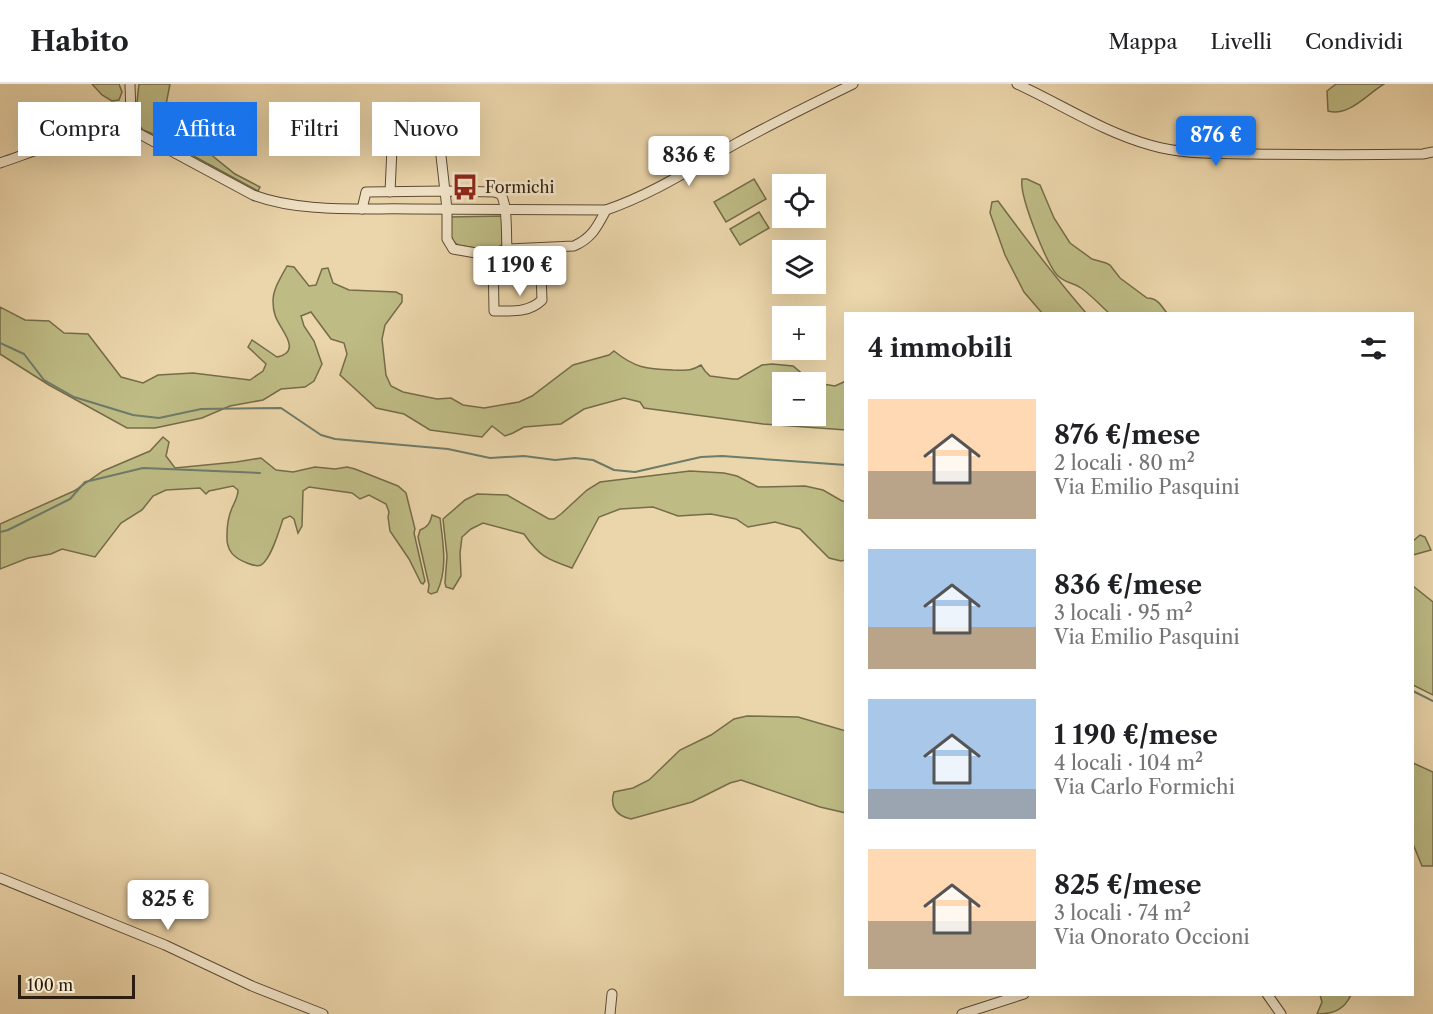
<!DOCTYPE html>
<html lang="it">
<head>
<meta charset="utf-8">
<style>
  :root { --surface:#fff; --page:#f6f6f6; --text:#202124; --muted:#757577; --line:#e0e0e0; --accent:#1a73e8 }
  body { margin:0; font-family:"Libre Caslon Text",serif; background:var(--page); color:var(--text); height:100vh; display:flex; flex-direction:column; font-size:22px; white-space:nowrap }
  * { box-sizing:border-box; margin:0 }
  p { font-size:20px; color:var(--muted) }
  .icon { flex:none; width:33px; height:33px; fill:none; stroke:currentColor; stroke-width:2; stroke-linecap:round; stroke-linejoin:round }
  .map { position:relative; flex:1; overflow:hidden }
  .drawer { position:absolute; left:844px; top:228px; width:570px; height:684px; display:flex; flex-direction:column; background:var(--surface); border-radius:0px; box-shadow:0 6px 24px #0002 }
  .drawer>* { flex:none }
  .top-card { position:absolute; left:18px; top:18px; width:570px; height:54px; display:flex; gap:12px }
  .buttons { position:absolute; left:772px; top:90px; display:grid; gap:12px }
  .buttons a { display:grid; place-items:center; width:54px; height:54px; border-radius:0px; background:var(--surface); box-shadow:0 6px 24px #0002; font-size:30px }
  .scale { position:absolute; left:18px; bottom:15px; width:117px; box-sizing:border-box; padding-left:6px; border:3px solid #2c1d0e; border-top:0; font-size:16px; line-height:21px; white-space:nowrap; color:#2c1d0e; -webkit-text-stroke:4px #f2e4c8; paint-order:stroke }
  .price { position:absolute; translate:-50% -51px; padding:0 14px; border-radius:6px; background:#fff; color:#222; font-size:20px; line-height:39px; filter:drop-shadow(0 2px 3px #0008) }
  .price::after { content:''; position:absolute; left:50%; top:36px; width:18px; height:14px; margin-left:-9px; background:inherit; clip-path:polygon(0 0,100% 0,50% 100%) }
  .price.active { background:var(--accent); color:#fff }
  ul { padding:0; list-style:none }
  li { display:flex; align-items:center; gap:18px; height:150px; padding:0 24px }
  li span { display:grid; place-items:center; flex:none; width:168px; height:120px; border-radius:0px; color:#555 }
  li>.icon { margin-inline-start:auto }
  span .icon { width:72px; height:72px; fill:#fffc; stroke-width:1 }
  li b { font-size:26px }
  h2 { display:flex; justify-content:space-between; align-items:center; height:72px; padding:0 24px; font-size:26px }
  .chip { padding:0 21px; border-radius:0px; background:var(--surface); box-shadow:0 6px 24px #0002; font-size:21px; line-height:54px }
  .chip.active { background:var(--accent); color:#fff }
  header { display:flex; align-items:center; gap:36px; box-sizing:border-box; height:84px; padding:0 30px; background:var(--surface); border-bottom:2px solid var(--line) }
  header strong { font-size:28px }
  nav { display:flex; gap:33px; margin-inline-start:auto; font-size:21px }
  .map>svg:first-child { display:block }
</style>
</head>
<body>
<header>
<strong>Habito</strong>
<nav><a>Mappa</a><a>Livelli</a><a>Condividi</a></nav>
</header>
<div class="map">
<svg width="1433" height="930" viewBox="0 0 1433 930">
  <rect width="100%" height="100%" fill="#ebd5aa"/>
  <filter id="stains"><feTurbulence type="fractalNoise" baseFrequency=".00333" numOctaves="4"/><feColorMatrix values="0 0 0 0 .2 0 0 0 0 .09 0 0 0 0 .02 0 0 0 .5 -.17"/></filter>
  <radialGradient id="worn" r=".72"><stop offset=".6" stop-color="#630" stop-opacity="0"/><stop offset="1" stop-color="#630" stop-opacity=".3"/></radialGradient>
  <g fill="#bebb84" stroke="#756c49" stroke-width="1.5">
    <path d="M92 0H119L122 8 119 16 112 17 102 11Z"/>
    <path d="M139 0H170L163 36 166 45 209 69 235 90 260 103 258 107 153 50 143 46 135 36Z"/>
    <path d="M1336 0H1384C1367 10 1349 33 1328 27L1327 7Z"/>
    <path d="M416 46H433L436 59 406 57Z"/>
    <path d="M754 95 766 115 726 138 714 118Z"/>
    <path d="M1022 95H1027L1040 101 1054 134 1070 159 1092 175 1106 179 1110 181 1120 194 1147 214C1158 214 1161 222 1167 229H1109C1100 221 1091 211 1081 204 1073 198 1066 200 1057 191 1046 178 1019 112 1022 95Z"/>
    <path d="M998 117C1026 155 1055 193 1086 229H1042L1024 208 1005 171 990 129 992 118Z"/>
    <path d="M759 128 769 144 740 161 730 145Z"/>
    <path d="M502 132V161L491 167 458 161C448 155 450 143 449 133Z"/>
    <path d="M287 182 294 183 309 202 316 201 322 185 328 184 333 199 349 206 396 208 402 211V218L385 241 382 255 386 291 391 302 403 308 437 315 451 314 463 321 484 324 519 318 532 312 573 281 609 271 614 267C635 284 646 285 673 286 685 286 690 288 701 281L705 287 710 292 733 295H738L762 281 772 280 793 282 811 297 816 298H783V332H816V299L835 302 846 297V346L763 340 644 324 640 318 624 314 584 325 561 340 524 343 513 349 505 352 492 342 482 353 430 346 404 330 376 324 340 291 347 270 344 259 331 255 311 228 301 232 304 242 314 257 322 280 314 297 305 303 281 305 263 316 230 322 202 334 155 344H127L49 301 0 270V223L25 236 49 237 64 249 88 250 121 293 143 299 158 291 193 289 250 296 263 287 266 280 248 263 252 256 277 273C304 267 279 245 275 231 274 228 273 221 273 217 273 205 281 193 287 182Z"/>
    <path d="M163 353 169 358 166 372 175 384 236 378 261 374 276 386 293 388 315 383 335 385 347 383 355 385 398 402 406 409 415 445 414 449 425 497 423 500 421 499 409 475 390 447 388 433 389 428 386 420 369 411 360 415 352 409 309 403 303 407 302 442 298 449 294 435 290 432 283 435C279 447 271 475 261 481 256 483 252 481 247 479 234 474 226 467 227 451 227 443 229 431 232 424 235 417 238 413 238 406L233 402 209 407 206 410 200 404 166 406 153 412 142 426 121 439 95 473 62 465 51 470 28 474 0 485V440L74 407 103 387 150 367Z"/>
    <path d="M690 387 724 389 737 392 758 403 805 402 823 406 842 417H846V476L841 477 829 474 800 445 775 438 748 443 736 435 711 430 678 432 653 423 620 425 599 433 572 484C547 475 540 473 524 450L483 439 471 445 462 453 460 469 461 492 453 505 446 503 445 499 447 472 443 435 465 416 477 410 507 411 549 435H554L561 430 587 406 600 398Z"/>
    <path d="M432 431 440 434C443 459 448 485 437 508L431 510 428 508 429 501 418 453 420 446C428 443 430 439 432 431Z"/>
    <path d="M1420 451 1425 453 1431 466 1413 471V457Z"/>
    <path d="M1413 502 1433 518V611L1413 601Z"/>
    <path d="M747 632 798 633 846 647V729L820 723 741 696 730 699 692 718 631 735C617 732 609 723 614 708L633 704 649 696 680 666 711 651 734 635Z"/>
    <path d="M1413 679 1433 688V782H1422L1413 760Z"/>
    <path d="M1320 911V910L1351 911C1344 926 1333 930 1317 930L1322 918Z"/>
  </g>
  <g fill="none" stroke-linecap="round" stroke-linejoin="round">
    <g stroke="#6d7b6a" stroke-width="2">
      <path d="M0 259 24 270 44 296 74 313 133 331 159 334 201 325 281 324 321 351 335 355 448 365 490 374 524 372 555 376 575 374 593 376 614 386 635 388 701 373 722 372 846 381"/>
      <path d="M0 448 8 446 70 415 85 398 143 384 260 389"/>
      <path d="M1413 607 1433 617"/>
    </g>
    <g stroke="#5c4b35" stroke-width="11">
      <g id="minor">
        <path d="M1017 0C1061 20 1103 48 1150 61 1183 71 1219 69 1254 70 1310 71 1366 71 1423 70L1433 68"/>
        <path d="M125 41 134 47 253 111C301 129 361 124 413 125 477 125 541 126 606 126 653 110 694 83 737 59 775 38 814 19 853 0"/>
        <path d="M0 79C18 73 35 66 53 61 69 57 116 53 125 41 133 30 130 13 130 0"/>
        <path d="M390 108 392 64 440 63 447 125V155L453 165 493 172 507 165"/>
        <path d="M362 125 366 108 444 107 495 108C497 109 498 109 500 110 508 117 506 154 507 165L574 162C592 154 597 143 606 126"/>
        <path d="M493 172 494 227C511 227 529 229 542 216L540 164"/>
        <path d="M0 794 165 861 252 902 323 930"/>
        <path d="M1267 910 1281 930"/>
        <path d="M610 930 612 910"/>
        <path d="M962 930 1024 910"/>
      </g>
    </g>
    <use href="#minor" stroke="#f2e4c8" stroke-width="9"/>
  </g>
  <defs>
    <g id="bus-bare" transform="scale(2.07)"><path d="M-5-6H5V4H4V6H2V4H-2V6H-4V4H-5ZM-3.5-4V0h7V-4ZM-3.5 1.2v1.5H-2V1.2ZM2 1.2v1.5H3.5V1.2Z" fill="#8f2418" stroke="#f2e4c8" stroke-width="2.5" paint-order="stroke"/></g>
  </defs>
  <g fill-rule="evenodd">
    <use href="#bus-bare" x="465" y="103"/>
  </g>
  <g text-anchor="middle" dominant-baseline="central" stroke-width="5" stroke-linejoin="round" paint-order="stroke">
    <g font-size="16" fill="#2c1d0e" stroke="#f2e4c8" text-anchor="start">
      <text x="485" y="103">Formichi</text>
    </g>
  </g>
  <rect width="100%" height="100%" filter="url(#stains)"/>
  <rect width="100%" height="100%" fill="url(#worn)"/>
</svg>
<div class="buttons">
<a><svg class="icon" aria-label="locate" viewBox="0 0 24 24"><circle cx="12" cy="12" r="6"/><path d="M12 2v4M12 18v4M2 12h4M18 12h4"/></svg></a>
<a><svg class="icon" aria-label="layers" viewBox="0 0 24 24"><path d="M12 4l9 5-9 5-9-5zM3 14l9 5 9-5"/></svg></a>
<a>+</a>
<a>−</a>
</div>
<div class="scale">100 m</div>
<b class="price active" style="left:1216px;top:83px">876 €</b>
<b class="price" style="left:689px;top:103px">836 €</b>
<b class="price" style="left:520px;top:213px">1 190 €</b>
<b class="price" style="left:168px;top:847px">825 €</b>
<div class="top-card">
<a class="chip">Compra</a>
<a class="chip active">Affitta</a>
<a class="chip">Filtri</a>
<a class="chip">Nuovo</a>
</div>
<section class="drawer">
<h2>4 immobili<svg class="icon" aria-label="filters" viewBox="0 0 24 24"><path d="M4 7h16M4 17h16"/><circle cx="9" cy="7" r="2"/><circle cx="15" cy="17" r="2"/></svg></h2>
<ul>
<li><span style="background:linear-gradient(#ffd9b3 60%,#b9a48a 0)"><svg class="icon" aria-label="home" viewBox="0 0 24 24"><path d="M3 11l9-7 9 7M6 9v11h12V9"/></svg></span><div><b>876 €/mese</b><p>2 locali · 80 m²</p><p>Via Emilio Pasquini</p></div></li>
<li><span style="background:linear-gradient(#a9c7e8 65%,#b9a48a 0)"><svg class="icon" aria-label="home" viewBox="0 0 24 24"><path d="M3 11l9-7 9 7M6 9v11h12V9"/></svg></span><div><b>836 €/mese</b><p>3 locali · 95 m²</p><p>Via Emilio Pasquini</p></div></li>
<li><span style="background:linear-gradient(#a9c7e8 75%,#9aa5b1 0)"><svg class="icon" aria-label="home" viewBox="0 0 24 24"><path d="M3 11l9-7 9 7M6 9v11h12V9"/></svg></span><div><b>1 190 €/mese</b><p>4 locali · 104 m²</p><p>Via Carlo Formichi</p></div></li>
<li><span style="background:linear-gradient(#ffd9b3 60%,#b9a48a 0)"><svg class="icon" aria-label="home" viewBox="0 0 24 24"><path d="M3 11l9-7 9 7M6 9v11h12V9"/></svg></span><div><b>825 €/mese</b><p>3 locali · 74 m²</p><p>Via Onorato Occioni</p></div></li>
</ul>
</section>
</div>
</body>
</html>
